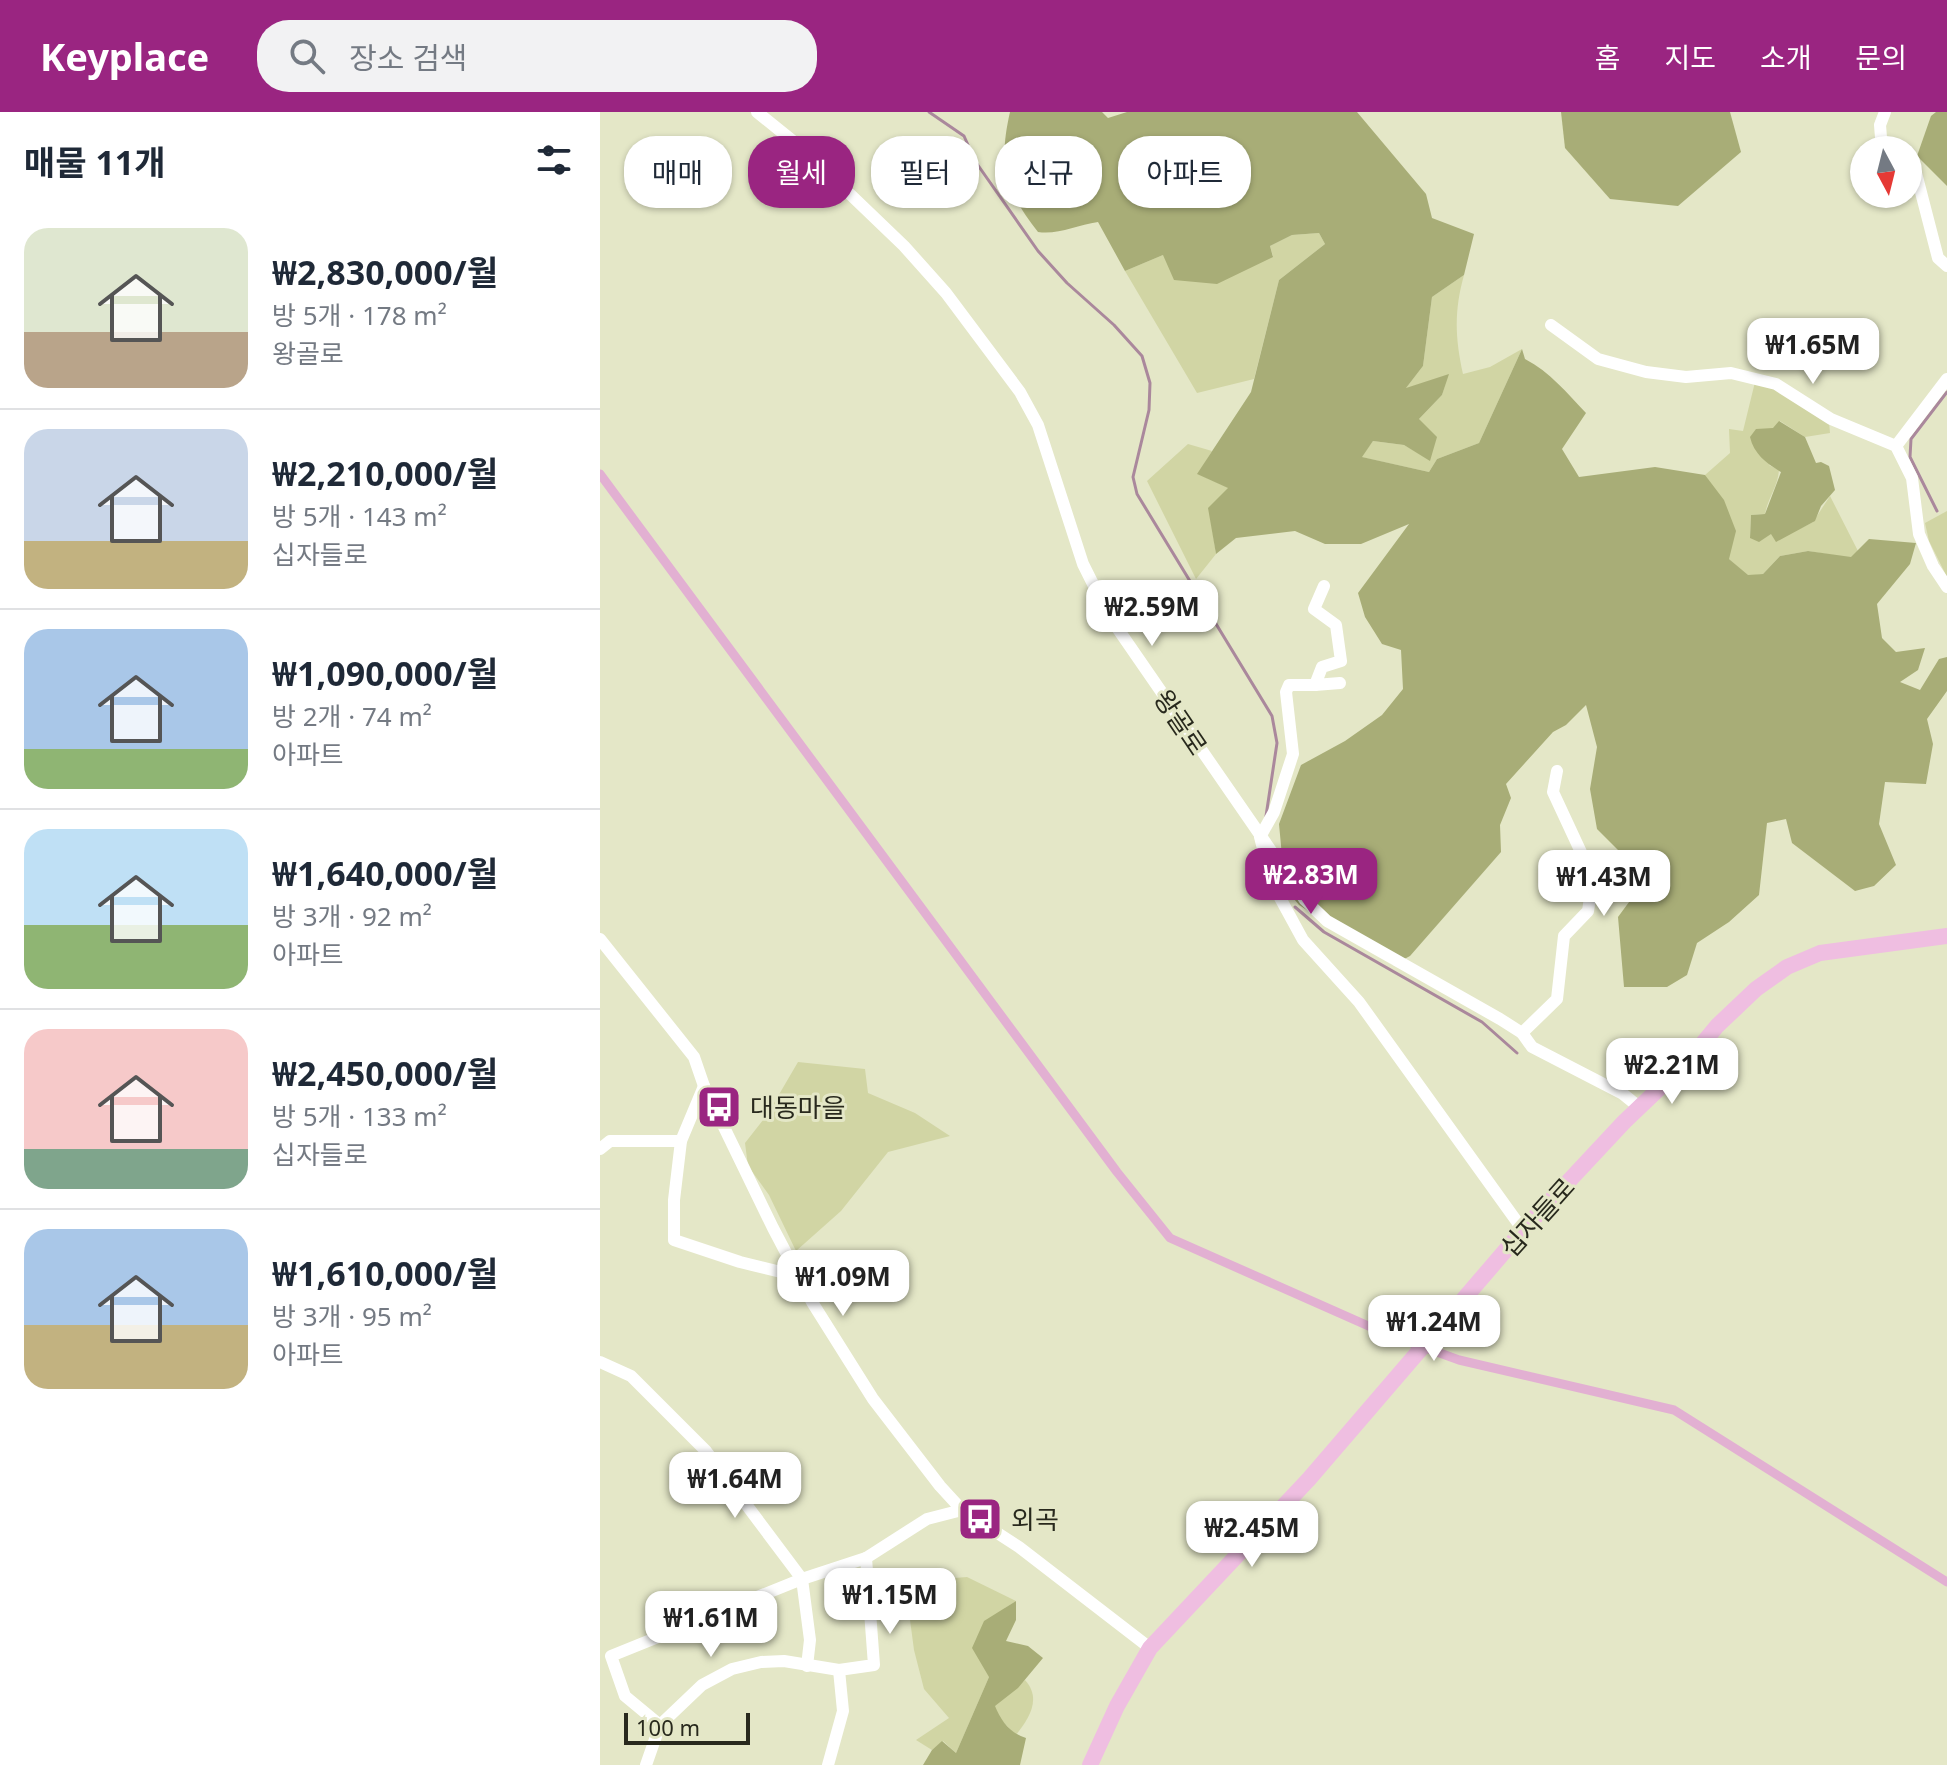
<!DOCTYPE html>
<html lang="ko">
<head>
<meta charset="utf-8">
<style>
  :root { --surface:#fff; --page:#f2f2f3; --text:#1f2937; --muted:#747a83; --line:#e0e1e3; --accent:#9a2581 }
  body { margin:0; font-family:"Noto Sans","Noto Sans KR",sans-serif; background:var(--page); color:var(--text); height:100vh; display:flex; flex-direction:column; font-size:30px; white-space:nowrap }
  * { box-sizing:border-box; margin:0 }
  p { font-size:26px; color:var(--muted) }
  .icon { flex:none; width:44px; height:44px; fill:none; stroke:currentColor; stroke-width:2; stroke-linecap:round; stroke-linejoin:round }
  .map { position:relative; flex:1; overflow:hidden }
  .sheet { display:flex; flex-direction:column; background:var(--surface); width:600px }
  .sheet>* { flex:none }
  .guide { position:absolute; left:24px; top:24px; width:760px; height:72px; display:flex; gap:16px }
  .needle { width:52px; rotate:173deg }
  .controls { position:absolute; left:1250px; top:24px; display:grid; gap:16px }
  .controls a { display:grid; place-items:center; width:72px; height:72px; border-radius:50%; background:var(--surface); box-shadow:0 2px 6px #0004; font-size:40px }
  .scale { position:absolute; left:24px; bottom:20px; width:126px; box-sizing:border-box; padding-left:8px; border:4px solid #28291d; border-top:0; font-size:22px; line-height:28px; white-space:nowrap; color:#28291d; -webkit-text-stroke:6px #e4e7c7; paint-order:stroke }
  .price { position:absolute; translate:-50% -68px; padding:0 18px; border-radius:16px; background:#fff; color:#222; font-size:26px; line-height:52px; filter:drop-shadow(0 2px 4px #0008) }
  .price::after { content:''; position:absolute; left:50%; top:48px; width:24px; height:18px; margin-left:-12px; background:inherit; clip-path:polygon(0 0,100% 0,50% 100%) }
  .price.selected { background:var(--accent); color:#fff }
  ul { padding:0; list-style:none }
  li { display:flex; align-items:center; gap:24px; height:200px; padding:0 24px }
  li+li { border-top:2px solid var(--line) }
  li span { display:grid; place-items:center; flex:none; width:224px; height:160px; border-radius:24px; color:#555 }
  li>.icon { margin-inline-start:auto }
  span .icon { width:96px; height:96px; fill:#fffc; stroke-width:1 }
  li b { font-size:34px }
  h2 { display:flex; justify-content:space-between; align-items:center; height:96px; padding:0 24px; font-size:34px }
  .chip { padding:0 28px; border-radius:32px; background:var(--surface); box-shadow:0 2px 6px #0004; font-size:28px; line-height:72px }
  .chip.selected { background:var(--accent); color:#fff }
  header { display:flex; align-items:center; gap:48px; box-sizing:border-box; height:112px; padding:0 40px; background:var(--accent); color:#fff }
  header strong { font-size:38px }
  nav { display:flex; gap:44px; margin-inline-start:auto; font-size:28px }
  .search { width:560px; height:72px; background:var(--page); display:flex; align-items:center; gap:20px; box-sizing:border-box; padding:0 28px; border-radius:32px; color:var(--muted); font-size:30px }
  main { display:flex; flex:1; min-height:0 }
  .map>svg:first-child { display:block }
</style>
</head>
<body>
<header>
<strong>Keyplace</strong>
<div class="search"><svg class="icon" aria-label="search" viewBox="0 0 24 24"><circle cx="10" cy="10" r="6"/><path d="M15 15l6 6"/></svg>장소 검색</div>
<nav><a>홈</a><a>지도</a><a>소개</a><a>문의</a></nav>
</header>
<main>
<section class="sheet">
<h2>매물 11개<svg class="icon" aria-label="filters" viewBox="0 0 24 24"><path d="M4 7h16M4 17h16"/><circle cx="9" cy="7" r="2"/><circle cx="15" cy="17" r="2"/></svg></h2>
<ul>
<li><span style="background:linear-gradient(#dfe7d0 65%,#b9a48a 0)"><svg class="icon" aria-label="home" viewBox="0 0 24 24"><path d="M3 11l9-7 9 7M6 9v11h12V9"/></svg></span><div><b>₩2,830,000/월</b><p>방 5개 · 178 m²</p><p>왕골로</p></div></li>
<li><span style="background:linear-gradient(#c9d6e8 70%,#c2b280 0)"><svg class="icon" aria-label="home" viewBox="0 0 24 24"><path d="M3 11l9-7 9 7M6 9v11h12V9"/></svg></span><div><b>₩2,210,000/월</b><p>방 5개 · 143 m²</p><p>십자들로</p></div></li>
<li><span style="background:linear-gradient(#a9c7e8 75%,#8fb573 0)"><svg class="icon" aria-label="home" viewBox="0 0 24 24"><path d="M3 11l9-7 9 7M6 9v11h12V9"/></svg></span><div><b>₩1,090,000/월</b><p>방 2개 · 74 m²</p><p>아파트</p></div></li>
<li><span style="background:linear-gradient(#bfe0f5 60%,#8fb573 0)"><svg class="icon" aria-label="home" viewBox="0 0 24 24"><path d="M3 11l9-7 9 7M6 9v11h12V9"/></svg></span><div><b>₩1,640,000/월</b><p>방 3개 · 92 m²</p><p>아파트</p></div></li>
<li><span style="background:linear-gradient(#f6c9c9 75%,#7fa58c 0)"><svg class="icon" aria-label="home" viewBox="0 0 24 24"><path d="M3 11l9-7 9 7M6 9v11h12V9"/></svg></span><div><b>₩2,450,000/월</b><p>방 5개 · 133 m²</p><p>십자들로</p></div></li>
<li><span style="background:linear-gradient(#a9c7e8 60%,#c2b280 0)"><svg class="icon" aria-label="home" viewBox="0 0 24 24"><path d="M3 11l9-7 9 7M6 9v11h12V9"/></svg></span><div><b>₩1,610,000/월</b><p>방 3개 · 95 m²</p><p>아파트</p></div></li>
</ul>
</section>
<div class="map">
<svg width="1347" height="1653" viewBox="0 0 1347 1653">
  <rect width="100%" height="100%" fill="#e4e7c7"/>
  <g fill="#d1d5a4">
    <path d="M719 121 725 132 679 168 654 267 597 281 525 159 563 143 673 144 670 134 692 123Z"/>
    <path d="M864 163C854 199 855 225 863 262L890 255 922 237 879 331 837 347 829 360 761 345 773 329 804 333 830 348 819 307 842 283 848 263 805 277 823 254 832 185Z"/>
    <path d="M1155 270 1175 275 1229 310 1230 321 1205 325 1180 309 1169 353 1179 358C1178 374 1168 386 1165 402L1151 403 1150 425 1201 416 1213 410 1230 384 1258 439 1251 446 1208 439 1180 444 1163 462 1148 464 1129 447 1105 363 1130 341 1129 317 1143 319Z"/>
    <path d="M588 332 612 339 598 362 629 376 609 396 616 442 596 467 547 369Z"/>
    <path d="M1347 399V465L1329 429 1325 411Z"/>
    <path d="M198 950 265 957 268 981 315 1001 350 1024 288 1040 241 1099 196 1139 169 1083 148 1054 145 1031 167 1003Z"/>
    <path d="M367 1465 416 1489 405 1496 389 1565 356 1641 343 1629 332 1638 316 1628 349 1606 324 1577 314 1538 305 1470Z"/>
    <path d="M425 1568C442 1587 429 1606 416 1623L400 1607 394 1594Z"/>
  </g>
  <g fill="#a8ad77">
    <path d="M410 0H502L508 6 527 0H757L826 82 832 106 874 122 864 163 832 185 823 254 806 276 849 262 842 283 819 307 837 325 830 349 804 333 773 329 762 345 829 360 837 347 879 331 922 237 925 247C950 260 967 281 986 301L962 337 979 365 1055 355 1105 363 1124 388 1136 419 1129 447 1148 463 1163 462 1180 444 1208 439 1251 445 1269 427 1316 431 1310 452 1277 492 1282 526 1296 540 1325 536 1318 558 1300 570 1320 578 1339 547 1347 545V579L1327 607 1333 632 1326 672 1285 670 1279 712 1296 753 1274 774 1255 779 1192 731 1186 707 1167 711 1159 783 1129 810 1097 831 1087 863 1067 875H1024L1018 805 1049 763 1020 740 997 717 990 677 997 635 986 593 966 613 953 620 906 672 911 686 900 713 901 740 810 844 793 853 699 793 685 776 679 712 701 653 745 629 782 603 803 577 801 538 782 532 765 505 758 481 809 412 761 432H725L695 419 636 426 616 442 608 396 628 376 597 362 651 280 679 168 725 132 719 121 692 123 670 134 673 145 617 172 574 168 563 143 525 159 498 110C477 113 458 123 438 120 405 78 398 53 410 0Z"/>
    <path d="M961 0H1130L1141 40 1078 94 1010 87 965 36Z"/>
    <path d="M1336 0H1347V74L1317 44 1331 4Z"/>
    <path d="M1179 309 1205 325 1216 351 1221 350 1229 354 1235 378 1221 394 1215 409 1176 430 1171 422 1159 430 1150 426 1151 403 1165 402 1181 360C1166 351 1154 342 1150 325L1156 317 1173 316Z"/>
    <path d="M416 1489V1508L406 1529 428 1534 443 1546 418 1576 395 1594C401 1609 410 1621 426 1626L420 1653H323L332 1638 342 1629 356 1641 389 1565 372 1536 384 1509Z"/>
  </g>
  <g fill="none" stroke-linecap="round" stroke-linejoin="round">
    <g stroke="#aa889c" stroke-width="3">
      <path d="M329 0 364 24 375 49 438 139 467 171 514 213 542 244 550 271 549 298 533 365 537 382 672 604 677 631 666 704"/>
      <path d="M1337 399 1310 345 1311 327 1347 280"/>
      <path d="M695 795 724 820 882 910 917 941"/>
    </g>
    <path stroke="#e2b0d2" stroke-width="9" d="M0 362 517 1060 570 1126 782 1220 859 1248 1074 1298 1347 1470"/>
    <g stroke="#fff" stroke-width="12">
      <path d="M157 0 204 38 304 134 346 181 420 280 438 313 483 452 509 504 705 788 727 809 900 907 922 921 932 935 1023 982 1039 995"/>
      <path d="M1282 38 1280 13 1285 0"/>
      <path d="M1308 48 1316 61 1338 146 1347 154"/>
      <path d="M951 213 998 247 1046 260 1086 265 1131 261 1176 272 1231 307 1296 334 1312 366 1319 422 1333 454 1347 475"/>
      <path d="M1296 334 1347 267"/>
      <path d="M724 474 714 497 736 513 741 549 722 555 715 573H689L686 580 693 642 674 700 660 725 672 771 703 828 759 890 923 1118"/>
      <path d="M715 573 740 571"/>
      <path d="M0 827 94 945 104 974 173 1116 212 1190 273 1287 340 1374 362 1398 419 1435 550 1536"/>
      <path d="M922 921 957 887 964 824 988 799 993 766 953 680 957 659"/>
      <path d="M104 974 81 1029 74 1088V1128L140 1150 197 1164"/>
      <path d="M0 1037 10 1029H81"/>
      <path d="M0 1250 31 1264 106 1339 202 1467 266 1446"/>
      <path d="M60 1613 25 1584 11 1544 202 1467 210 1528 207 1554"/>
      <path d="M46 1653 60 1613 102 1573 132 1557 161 1550 184 1549 239 1558"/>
      <path d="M228 1653 243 1599 239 1558 274 1553 266 1446 327 1407 362 1398"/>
    </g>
    <path stroke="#efbee1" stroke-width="16" d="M490 1653 517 1594 550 1536 709 1367 923 1118 1024 1010 1088 949 1117 914 1156 877 1187 855 1220 841 1347 824"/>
  </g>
  <defs>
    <g id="bus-square" transform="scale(2.3)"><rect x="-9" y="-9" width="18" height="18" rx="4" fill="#9a2581" stroke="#e4e7c7"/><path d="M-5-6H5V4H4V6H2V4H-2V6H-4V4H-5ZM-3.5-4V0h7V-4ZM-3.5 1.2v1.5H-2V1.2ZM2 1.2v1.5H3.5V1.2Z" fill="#fff"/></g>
  </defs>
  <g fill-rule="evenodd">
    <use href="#bus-square" x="119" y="995"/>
    <use href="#bus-square" x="380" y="1407"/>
  </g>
  <g text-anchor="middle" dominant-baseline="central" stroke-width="6" stroke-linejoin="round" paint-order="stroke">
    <g font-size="26" fill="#28291d" stroke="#e4e7c7">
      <text transform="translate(581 610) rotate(56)">왕골로</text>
      <text transform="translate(937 1105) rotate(-48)">십자들로</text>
    </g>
    <g font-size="26" fill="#28291d" stroke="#e4e7c7" text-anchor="start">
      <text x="150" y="995">대동마을</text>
      <text x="411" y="1407">외곡</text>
    </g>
  </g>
</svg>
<div class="controls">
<a><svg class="needle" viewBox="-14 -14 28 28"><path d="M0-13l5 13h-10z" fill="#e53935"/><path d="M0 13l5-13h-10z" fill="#747a83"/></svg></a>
</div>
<div class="scale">100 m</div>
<b class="price" style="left:1213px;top:274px">₩1.65M</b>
<b class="price" style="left:552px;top:536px">₩2.59M</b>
<b class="price selected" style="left:711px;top:804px">₩2.83M</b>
<b class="price" style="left:1004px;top:806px">₩1.43M</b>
<b class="price" style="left:1072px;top:994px">₩2.21M</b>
<b class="price" style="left:243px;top:1206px">₩1.09M</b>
<b class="price" style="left:834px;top:1251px">₩1.24M</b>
<b class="price" style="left:135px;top:1408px">₩1.64M</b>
<b class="price" style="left:652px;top:1457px">₩2.45M</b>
<b class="price" style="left:290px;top:1524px">₩1.15M</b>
<b class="price" style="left:111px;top:1547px">₩1.61M</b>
<div class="guide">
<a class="chip">매매</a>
<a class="chip selected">월세</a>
<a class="chip">필터</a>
<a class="chip">신규</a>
<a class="chip">아파트</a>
</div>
</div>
</main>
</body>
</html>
